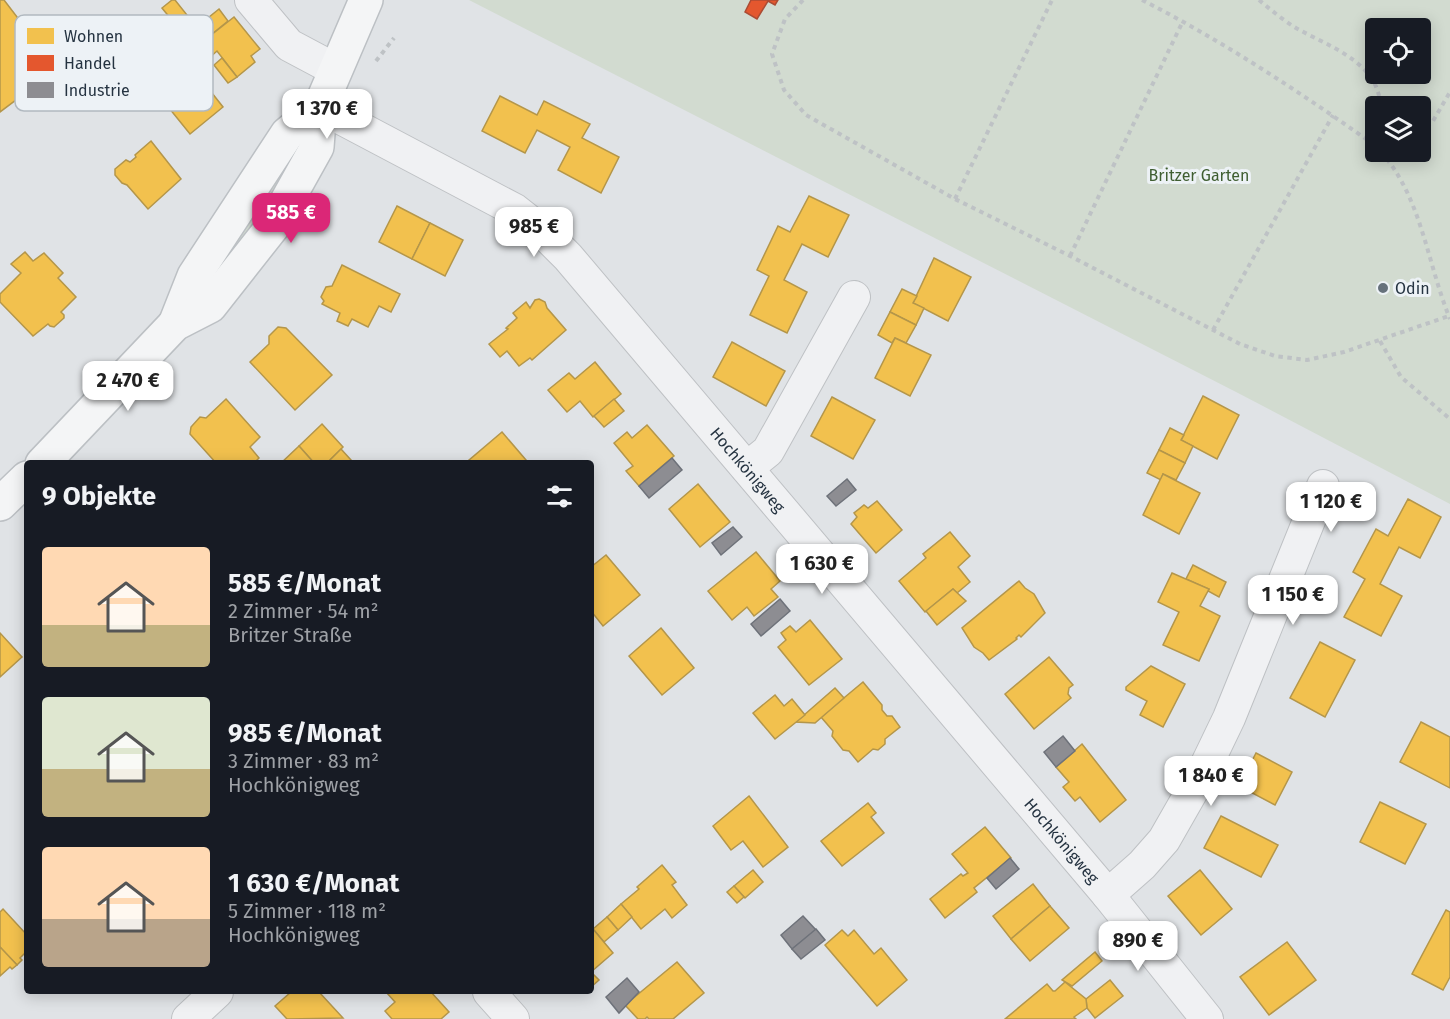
<!DOCTYPE html>
<html lang="de">
<head>
<meta charset="utf-8">
<style>
  :root { --surface:#171b24; --page:#242831; --text:#f1f3f6; --muted:#9ea1a6; --accent:#db2777 }
  body { margin:0; font-family:"Fira Sans",sans-serif; background:var(--page); color:var(--text); height:100vh; display:flex; flex-direction:column; font-size:22px; white-space:nowrap }
  * { box-sizing:border-box; margin:0 }
  p { font-size:20px; color:var(--muted) }
  .icon { flex:none; width:33px; height:33px; fill:none; stroke:currentColor; stroke-width:2; stroke-linecap:round; stroke-linejoin:round }
  .map { position:relative; flex:1; overflow:hidden }
  .sheet { position:absolute; left:24px; top:460px; width:570px; height:534px; display:flex; flex-direction:column; background:var(--surface); border-radius:6px; box-shadow:0 3px 15px #0003 }
  .sheet>* { flex:none }
  .fabs { position:absolute; left:1365px; top:18px; display:grid; gap:12px }
  .fabs a { display:grid; place-items:center; width:66px; height:66px; border-radius:6px; background:var(--surface); box-shadow:0 3px 15px #0003; font-size:30px }
  .price { position:absolute; translate:-50% -51px; padding:0 14px; border-radius:12px; background:#fff; color:#222; font-size:20px; line-height:39px; filter:drop-shadow(0 2px 3px #0008) }
  .price::after { content:''; position:absolute; left:50%; top:36px; width:18px; height:14px; margin-left:-9px; background:inherit; clip-path:polygon(0 0,100% 0,50% 100%) }
  .price.on { background:var(--accent); color:#fff }
  ul { padding:0; list-style:none }
  li { display:flex; align-items:center; gap:18px; height:150px; padding:0 18px }
  li span { display:grid; place-items:center; flex:none; width:168px; height:120px; border-radius:6px; color:#555 }
  li>.icon { margin-inline-start:auto }
  span .icon { width:72px; height:72px; fill:#fffc; stroke-width:1 }
  li b { font-size:26px }
  h2 { display:flex; justify-content:space-between; align-items:center; height:72px; padding:0 18px; font-size:26px }
  .map>svg:first-child { display:block }
</style>
</head>
<body>
<div class="map">
<svg width="1450" height="1019" viewBox="0 0 1450 1019">
  <rect width="100%" height="100%" fill="#e0e3e6"/>
  <g fill="#d2dbd0" fill-rule="evenodd">
    <path d="M469 0H1450V504L1238 393ZM1376 28H1420V74H1376ZM1376 106H1420V152H1376Z"/>
    <path d="M278 171 288 178 222 274 195 301Z"/>
  </g>
  <g fill="#f2c14e" stroke="#b4964a" stroke-width="1.5">
    <path d="M0 0H4L57 69 0 112Z"/>
    <path d="M172 0H175L187 15 175 24 162 8Z"/>
    <path d="M219 9 228 21 196 47 187 35Z"/>
    <path d="M234 17 260 49 251 56 255 62 237 77 217 51 207 60 196 47Z"/>
    <path d="M174 45 223 107 190 134 140 72Z"/>
    <path d="M222 58 237 77 228 83 214 65Z"/>
    <path d="M500 96 537 115 544 101 590 124 582 138 619 157 601 193 558 170 570 147 537 130 525 153 482 131Z"/>
    <path d="M151 141 181 179 148 209 127 185 122 183 115 175V169L126 160 130 162 136 157 135 155Z"/>
    <path d="M809 196 849 215 828 257 802 244 784 280 807 292 787 333 750 315 769 276 757 270 778 226 790 232Z"/>
    <path d="M397 206 430 223 412 259 379 242Z"/>
    <path d="M430 223 463 240 445 276 412 259Z"/>
    <path d="M25 252 33 261 44 253 63 273 58 278 76 297 61 312 64 315V318L54 327 50 326 48 324 33 336 0 302V294L21 273 11 264Z"/>
    <path d="M934 258 971 277 948 321 913 303Z"/>
    <path d="M342 265 400 294 391 312 379 306 368 327 352 319 348 326 337 321 340 313 322 304 324 301 321 297 326 287 332 286Z"/>
    <path d="M902 289 917 296 913 303 924 308 916 325 890 312Z"/>
    <path d="M539 299 545 302 547 308 566 330 532 360 530 358 519 366 507 351 500 357 489 344 508 329 506 328 517 318 513 313 526 302 530 308 535 300Z"/>
    <path d="M890 312 916 325 906 343 895 338 892 343 878 335Z"/>
    <path d="M278 327 286 328 332 375 295 410 250 362 269 344V336Z"/>
    <path d="M895 338 931 355 910 396 875 378Z"/>
    <path d="M732 342 785 371 766 406 713 377Z"/>
    <path d="M595 362 621 394 593 417 580 401 567 412 548 390 569 373 575 379Z"/>
    <path d="M1203 396 1239 415 1217 459 1181 440Z"/>
    <path d="M832 397 875 420 853 459 811 436Z"/>
    <path d="M226 399 260 437 250 447 259 458 253 464H217L190 434 191 427 200 417 206 418Z"/>
    <path d="M614 399 624 411 604 427 594 416Z"/>
    <path d="M322 424 343 447 326 464H315L299 446Z"/>
    <path d="M647 425 674 456 639 486 626 471 633 466 614 443 627 432 632 438Z"/>
    <path d="M1170 428 1184 435 1181 440 1193 446 1185 463 1159 450Z"/>
    <path d="M502 432 526 460 522 464H470L468 461Z"/>
    <path d="M299 446 315 464H280Z"/>
    <path d="M341 449 351 460 347 464H326Z"/>
    <path d="M1159 450 1185 463 1176 480 1163 474 1161 480 1147 473Z"/>
    <path d="M1163 474 1200 493 1179 534 1143 515Z"/>
    <path d="M698 484 730 522 700 547 669 509Z"/>
    <path d="M1408 499 1441 517 1420 558 1399 547 1380 584 1402 596 1381 636 1344 617 1365 579 1353 572 1376 529 1388 536Z"/>
    <path d="M877 501 902 530 876 553 851 524 857 517 854 513 864 505 868 508Z"/>
    <path d="M950 532 970 556 958 567 970 582 957 593 953 589 925 612 899 581 926 558 923 554Z"/>
    <path d="M756 552 780 581 771 589 778 597 754 616 747 607 732 620 708 591Z"/>
    <path d="M606 555 640 595 603 626 591 611V567Z"/>
    <path d="M1193 565 1226 582 1219 597 1208 591 1209 589 1186 579Z"/>
    <path d="M1172 573 1209 589 1200 606 1220 616 1199 661 1163 645 1179 612 1158 602Z"/>
    <path d="M1019 581 1025 588 1034 594 1045 613 1021 637 1019 635 1016 638 1017 639 989 660 983 653 974 647 962 628Z"/>
    <path d="M953 589 966 601 937 625 926 611Z"/>
    <path d="M810 620 842 659 809 685 778 647 786 640 781 633 790 626 796 632Z"/>
    <path d="M661 628 694 668 662 695 629 656Z"/>
    <path d="M0 633 22 657 0 677Z"/>
    <path d="M1320 642 1355 660 1325 717 1290 698Z"/>
    <path d="M1049 657 1073 685 1069 688 1068 694 1071 698 1034 729 1005 694Z"/>
    <path d="M1151 666 1185 684 1163 727 1140 715 1147 701 1126 690V687Z"/>
    <path d="M863 682 882 705V710L887 716H892L900 727 885 739V744L878 750 873 749 858 762 849 751 843 750 832 736 833 731 821 717Z"/>
    <path d="M835 688 844 698 815 723 796 722Z"/>
    <path d="M775 695 784 706 792 699 805 715 775 739 753 713Z"/>
    <path d="M1421 722 1450 737V788L1400 762Z"/>
    <path d="M1082 744 1126 800 1100 822 1080 797 1075 801 1063 787 1069 782 1056 767Z"/>
    <path d="M1256 753 1292 772 1275 805 1239 786Z"/>
    <path d="M749 796 788 847 763 867 743 841 731 850 713 826Z"/>
    <path d="M1380 802 1426 824 1405 864 1360 842Z"/>
    <path d="M868 803 876 813 871 817 884 833 842 866 821 841Z"/>
    <path d="M1221 816 1278 845 1261 877 1204 848Z"/>
    <path d="M985 827 1011 858 974 888 977 892 945 918 930 899 961 874 963 876 968 873 952 854Z"/>
    <path d="M662 865 676 882 672 885 687 905 672 918 665 909 641 929 621 904 639 889 637 887Z"/>
    <path d="M753 870 763 882 745 898 734 886Z"/>
    <path d="M1200 870 1232 909 1201 935 1168 896Z"/>
    <path d="M1033 884 1050 906 1011 939 993 916Z"/>
    <path d="M734 886 744 897 737 903 727 892Z"/>
    <path d="M621 904 632 917 618 930 607 917Z"/>
    <path d="M1050 906 1069 928 1030 961 1011 939Z"/>
    <path d="M3 909 27 935V951L20 958 22 960 17 965 0 947V912Z"/>
    <path d="M1446 910 1450 912V977L1443 990 1412 974Z"/>
    <path d="M607 917 618 930 604 942 593 929Z"/>
    <path d="M593 929 613 953 591 972 599 980 591 987V930Z"/>
    <path d="M842 930 848 936 854 930 874 954 881 948 907 980 877 1006 825 945Z"/>
    <path d="M1287 942 1316 980 1269 1015 1240 977Z"/>
    <path d="M0 947 17 965 12 969 10 967 0 976Z"/>
    <path d="M1095 952 1102 961 1072 986 1062 980Z"/>
    <path d="M677 962 704 993 673 1019H649L647 1017 645 1019H638L625 1005Z"/>
    <path d="M1110 980 1123 996 1095 1018 1087 1008 1086 999Z"/>
    <path d="M1065 982 1086 999 1087 1008 1074 1017 1076 1019H1005L1047 984 1053 991H1055Z"/>
    <path d="M291 992H319L343 1018 287 1019 275 1006Z"/>
    <path d="M386 992H431L449 1012 441 1019H392L385 1011 395 1002Z"/>
  </g>
  <path fill="#e4572e" stroke="#ab4c34" stroke-width="1.5" d="M751 0H778L775 5 768 1 757 19 745 12Z"/>
  <g fill="#8d8d92" stroke="#6e727a" stroke-width="1.5">
    <path d="M672 458 682 470 649 498 639 486Z"/>
    <path d="M847 479 856 490 836 506 827 496Z"/>
    <path d="M733 527 742 537 721 555 712 543Z"/>
    <path d="M780 599 790 611 761 636 751 624Z"/>
    <path d="M1063 736 1075 751 1056 767 1044 752Z"/>
    <path d="M1010 858 1019 869 996 889 987 878Z"/>
    <path d="M803 916 816 930 792 949 781 935Z"/>
    <path d="M816 929 825 940 801 959 792 949Z"/>
    <path d="M627 978 639 992 619 1013 606 997Z"/>
  </g>
  <g fill="none" stroke-linecap="round" stroke-linejoin="round">
    <g stroke="#bec1c4" stroke-width="34">
      <g id="minor">
        <path d="M251 0 289 45 336 70"/>
        <path id="s1" d="M320 107 515 210 543 232 568 257 1108 895 1207 1019"/>
        <path d="M747 468 768 451 854 297"/>
        <path d="M1108 895 1142 865 1164 840 1204 770 1229 718 1323 486"/>
        <path d="M489 992 513 1019"/>
        <path d="M188 1019 217 992"/>
      </g>
    </g>
    <g stroke="#bcc0c4" stroke-width="36">
      <g id="major">
        <path d="M175 324 194 276 287 134 320 107"/>
        <path d="M42 464 175 324 210 306 273 226 317 147 320 107 366 0"/>
        <path d="M0 504 27 478"/>
      </g>
    </g>
    <g stroke="#bec2c5" stroke-width="4" stroke-dasharray="4.5 4.5" stroke-linecap="butt">
      <path d="M803 0 785 19 772 54 784 90 806 115 955 199 1070 256 1240 344 1275 356 1307 360 1344 352 1449 316"/>
      <path d="M1142 0C1223 41 1301 93 1376 146"/>
      <path d="M1259 0C1271 10 1283 20 1296 28 1321 42 1352 53 1370 76 1377 85 1379 96 1382 106"/>
      <path d="M376 61 394 38"/>
      <path d="M1420 133 1433 121 1450 92"/>
      <path d="M1381 152C1422 198 1427 263 1450 319"/>
      <path d="M955 199 1052 0"/>
      <path d="M1070 256 1183 21"/>
      <path d="M1213 330 1333 115"/>
      <path d="M1380 341 1401 377 1450 419"/>
    </g>
    <use href="#minor" stroke="#f0f1f3" stroke-width="32"/>
    <use href="#major" stroke="#f4f5f6" stroke-width="33"/>
  </g>
  <circle fill="#66717b" stroke="#edf2f6" stroke-width="2" cx="1383" cy="288" r="6"/>
  <g text-anchor="middle" dominant-baseline="central" stroke-width="6" stroke-linejoin="round" paint-order="stroke">
    <g font-size="16" fill="#3f5e31" stroke="#edf2f6">
      <text x="1199" y="175">Britzer Garten</text>
    </g>
    <g font-size="16" fill="#253341" stroke="#edf2f6" text-anchor="start">
      <text x="1395" y="288">Odin</text>
    </g>
    <g font-size="16" fill="#253341" stroke="#edf2f6">
      <text stroke="none"><textPath href="#s1" startOffset="570">Hochkönigweg</textPath></text>
      <text stroke="none"><textPath href="#s1" startOffset="1056">Hochkönigweg</textPath></text>
    </g>
  </g>
  <rect x="15" y="15" width="198" height="96" rx="9" fill="#edf2f6" stroke="#b1b9c0" stroke-width="1.5"/>
  <rect x="27" y="28" width="27" height="16" fill="#f2c14e"/>
  <rect x="27" y="55" width="27" height="16" fill="#e4572e"/>
  <rect x="27" y="82" width="27" height="16" fill="#8d8d92"/>
  <g font-size="16" fill="#253341">
    <text x="64" y="42">Wohnen</text>
    <text x="64" y="69">Handel</text>
    <text x="64" y="96">Industrie</text>
  </g>
</svg>
<div class="fabs">
<a><svg class="icon" aria-label="locate" viewBox="0 0 24 24"><circle cx="12" cy="12" r="6"/><path d="M12 2v4M12 18v4M2 12h4M18 12h4"/></svg></a>
<a><svg class="icon" aria-label="layers" viewBox="0 0 24 24"><path d="M12 4l9 5-9 5-9-5zM3 14l9 5 9-5"/></svg></a>
</div>
<b class="price" style="left:327px;top:140px">1 370 €</b>
<b class="price on" style="left:291px;top:244px">585 €</b>
<b class="price" style="left:534px;top:258px">985 €</b>
<b class="price" style="left:128px;top:412px">2 470 €</b>
<b class="price" style="left:1331px;top:533px">1 120 €</b>
<b class="price" style="left:822px;top:595px">1 630 €</b>
<b class="price" style="left:1293px;top:626px">1 150 €</b>
<b class="price" style="left:1211px;top:807px">1 840 €</b>
<b class="price" style="left:1138px;top:972px">890 €</b>
<section class="sheet">
<h2>9 Objekte<svg class="icon" aria-label="filters" viewBox="0 0 24 24"><path d="M4 7h16M4 17h16"/><circle cx="9" cy="7" r="2"/><circle cx="15" cy="17" r="2"/></svg></h2>
<ul>
<li><span style="background:linear-gradient(#ffd9b3 65%,#c2b280 0)"><svg class="icon" aria-label="home" viewBox="0 0 24 24"><path d="M3 11l9-7 9 7M6 9v11h12V9"/></svg></span><div><b>585 €/Monat</b><p>2 Zimmer · 54 m²</p><p>Britzer Straße</p></div></li>
<li><span style="background:linear-gradient(#dfe7d0 60%,#c2b280 0)"><svg class="icon" aria-label="home" viewBox="0 0 24 24"><path d="M3 11l9-7 9 7M6 9v11h12V9"/></svg></span><div><b>985 €/Monat</b><p>3 Zimmer · 83 m²</p><p>Hochkönigweg</p></div></li>
<li><span style="background:linear-gradient(#ffd9b3 60%,#b9a48a 0)"><svg class="icon" aria-label="home" viewBox="0 0 24 24"><path d="M3 11l9-7 9 7M6 9v11h12V9"/></svg></span><div><b>1 630 €/Monat</b><p>5 Zimmer · 118 m²</p><p>Hochkönigweg</p></div></li>
</ul>
</section>
</div>
</body>
</html>
